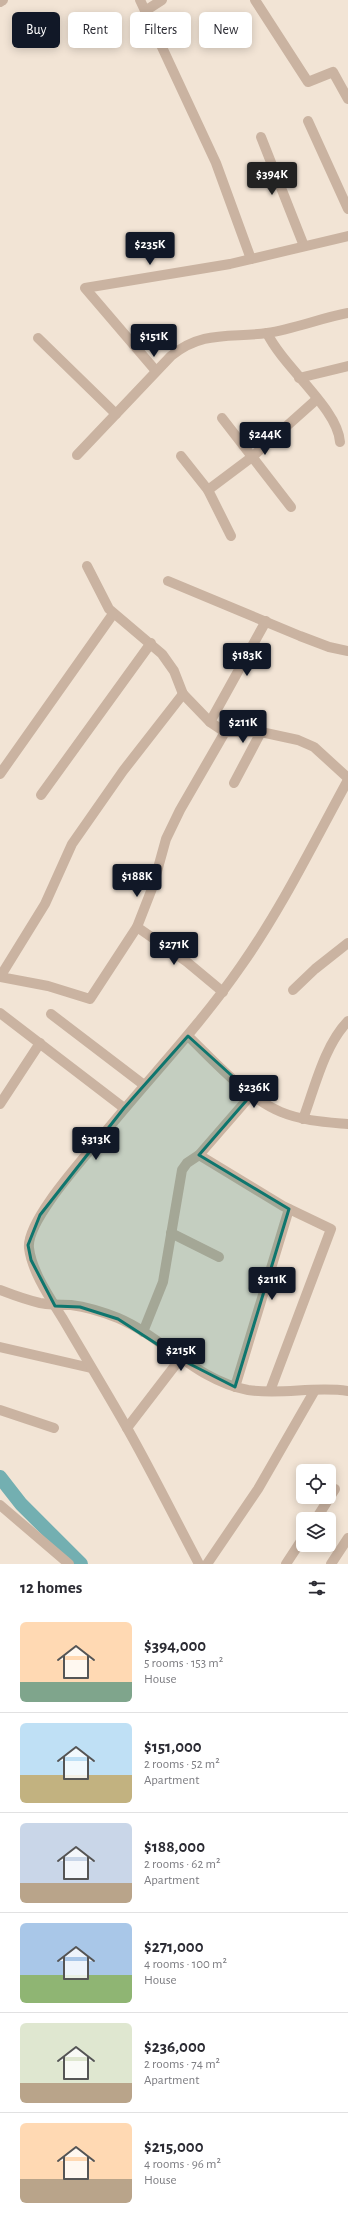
<!DOCTYPE html>
<html lang="en">
<head>
<meta charset="utf-8">
<style>
  :root { --surface:#fff; --page:#f2f2f3; --text:#2b2b33; --muted:#7c7c81; --line:#e1e1e2; --accent:#111827 }
  body { margin:0; font-family:"Alegreya Sans",sans-serif; background:var(--page); color:var(--text); height:100vh; display:flex; flex-direction:column; font-size:15px; white-space:nowrap }
  * { box-sizing:border-box; margin:0 }
  p { font-size:13px; color:var(--muted) }
  .icon { flex:none; width:22px; height:22px; fill:none; stroke:currentColor; stroke-width:2; stroke-linecap:round; stroke-linejoin:round }
  .map { position:relative; height:1564px; overflow:hidden }
  .drawer { display:flex; flex-direction:column; background:var(--surface); flex:1 }
  .drawer>* { flex:none }
  .banner { position:absolute; left:12px; top:12px; width:324px; height:36px; display:flex; gap:8px }
  .controls { position:absolute; left:296px; top:1464px; display:grid; gap:8px }
  .controls a { display:grid; place-items:center; width:40px; height:40px; border-radius:6px; background:var(--surface); box-shadow:0 2px 10px #0003; font-size:20px }
  .price { position:absolute; translate:-50% -34px; padding:0 9px; border-radius:4px; background:var(--accent); color:#fff; font-size:13px; line-height:26px; filter:drop-shadow(0 1px 2px #0008) }
  .price::after { content:''; position:absolute; left:50%; top:24px; width:12px; height:9px; margin-left:-6px; background:inherit; clip-path:polygon(0 0,100% 0,50% 100%) }
  .price.current { background:#222; color:#fff }
  ul { padding:0; list-style:none }
  li { display:flex; align-items:center; gap:12px; height:100px; padding:0 20px }
  li+li { border-top:1px solid var(--line) }
  li span { display:grid; place-items:center; flex:none; width:112px; height:80px; border-radius:6px; color:#555 }
  li>.icon { margin-inline-start:auto }
  span .icon { width:48px; height:48px; fill:#fffc; stroke-width:1 }
  li b { font-size:17px }
  h2 { display:flex; justify-content:space-between; align-items:center; height:48px; padding:0 20px; font-size:17px }
  .chip { padding:0 14px; border-radius:6px; background:var(--surface); box-shadow:0 2px 10px #0003; font-size:14px; line-height:36px }
  .chip.current { background:var(--accent); color:#fff }
  .map>svg:first-child { display:block }
</style>
</head>
<body>
<div class="map">
<svg width="348" height="1564" viewBox="0 0 348 1564">
  <rect width="100%" height="100%" fill="#f2e4d5"/>
  <g fill="none" stroke-linecap="round" stroke-linejoin="round">
    <path stroke="#73afb1" stroke-width="14" d="M0 1477 21 1504 81 1564"/>
    <g stroke="#cab3a1" stroke-width="10">
      <path d="M140 0 216 163 251 259"/>
      <path d="M255 0 308 82 333 72 348 99"/>
      <path d="M0 2 3 0"/>
      <path d="M145 11 162 0"/>
      <path d="M308 121 348 209"/>
      <path d="M261 137 304 246"/>
      <path d="M267 333C284 368 338 409 340 442"/>
      <path d="M38 338 116 414"/>
      <path d="M156 371 85 288 230 264 348 236"/>
      <path d="M299 378 348 366"/>
      <path d="M222 418 291 507"/>
      <path d="M77 455 171 356C202 330 231 338 267 333 294 329 321 318 348 313"/>
      <path d="M181 456 208 490 231 536"/>
      <path d="M208 490 252 457 317 399"/>
      <path d="M87 566 109 609 162 654 174 671 183 694"/>
      <path d="M168 581 300 636 329 647 348 651"/>
      <path d="M183 694 210 722 225 732 180 810 166 839 153 886 137 927 90 999 48 986 0 977 45 904 72 844 123 771Z"/>
      <path d="M210 722 266 621"/>
      <path d="M225 732H261L298 740 314 747 348 778"/>
      <path d="M0 774 113 614"/>
      <path d="M234 783 261 732"/>
      <path d="M41 795 151 643"/>
      <path d="M137 927 187 962 223 992"/>
      <path d="M293 990 315 969 348 943"/>
      <path d="M0 1013 124 1108"/>
      <path d="M51 1014 144 1085"/>
      <path d="M188 1036C215 1062 247 1098 281 1112 303 1121 325 1122 348 1124"/>
      <path d="M0 1104 40 1043"/>
      <path d="M303 1119C315 1087 324 1046 348 1021"/>
      <path d="M199 1155 283 1206 331 1229 270 1391"/>
      <path d="M171 1233 219 1257"/>
      <path d="M0 1290C13 1295 26 1300 40 1303 51 1305 60 1305 71 1305 87 1307 103 1312 118 1318 163 1337 197 1381 248 1390 281 1395 315 1386 348 1391"/>
      <path d="M143 1332 163 1282 182 1170 187 1163 199 1155 252 1094"/>
      <path d="M0 1347 91 1368"/>
      <path d="M235 1387 289 1209"/>
      <path d="M0 1410 54 1428"/>
      <path d="M127 1428 180 1359"/>
      <path d="M0 1505 69 1564"/>
      <path d="M316 1519 335 1489"/>
      <path d="M199 1564C175 1519 152 1472 127 1428 106 1391 84 1355 63 1319 50 1298 32 1272 29 1248 26 1221 84 1158 102 1136 148 1079 199 1027 241 966 282 908 314 842 348 780"/>
      <path d="M207 1564 258 1489 315 1390"/>
      <path d="M286 1564 303 1538"/>
      <path d="M331 1564 348 1538"/>
    </g>
  </g>
  <path fill="#0f766e" fill-opacity="0.2" stroke="#0f766e" stroke-width="3" stroke-linejoin="round" d="M188 1036 252 1094 199 1155 289 1209 235 1387 180 1359 118 1319 80 1307 55 1306 31 1260 28 1245 40 1215 124 1108Z"/>
</svg>
<div class="controls">
<a><svg class="icon" aria-label="locate" viewBox="0 0 24 24"><circle cx="12" cy="12" r="6"/><path d="M12 2v4M12 18v4M2 12h4M18 12h4"/></svg></a>
<a><svg class="icon" aria-label="layers" viewBox="0 0 24 24"><path d="M12 4l9 5-9 5-9-5zM3 14l9 5 9-5"/></svg></a>
</div>
<b class="price current" style="left:272px;top:196px">$394K</b>
<b class="price" style="left:150px;top:266px">$235K</b>
<b class="price" style="left:154px;top:358px">$151K</b>
<b class="price" style="left:265px;top:456px">$244K</b>
<b class="price" style="left:247px;top:677px">$183K</b>
<b class="price" style="left:243px;top:744px">$211K</b>
<b class="price" style="left:137px;top:898px">$188K</b>
<b class="price" style="left:174px;top:966px">$271K</b>
<b class="price" style="left:254px;top:1109px">$236K</b>
<b class="price" style="left:96px;top:1161px">$313K</b>
<b class="price" style="left:272px;top:1301px">$211K</b>
<b class="price" style="left:181px;top:1372px">$215K</b>
<div class="banner">
<a class="chip current">Buy</a>
<a class="chip">Rent</a>
<a class="chip">Filters</a>
<a class="chip">New</a>
</div>
</div>
<section class="drawer">
<h2>12 homes<svg class="icon" aria-label="filters" viewBox="0 0 24 24"><path d="M4 7h16M4 17h16"/><circle cx="9" cy="7" r="2"/><circle cx="15" cy="17" r="2"/></svg></h2>
<ul>
<li><span style="background:linear-gradient(#ffd9b3 75%,#7fa58c 0)"><svg class="icon" aria-label="home" viewBox="0 0 24 24"><path d="M3 11l9-7 9 7M6 9v11h12V9"/></svg></span><div><b>$394,000</b><p>5 rooms · 153 m²</p><p>House</p></div></li>
<li><span style="background:linear-gradient(#bfe0f5 65%,#c2b280 0)"><svg class="icon" aria-label="home" viewBox="0 0 24 24"><path d="M3 11l9-7 9 7M6 9v11h12V9"/></svg></span><div><b>$151,000</b><p>2 rooms · 52 m²</p><p>Apartment</p></div></li>
<li><span style="background:linear-gradient(#c9d6e8 75%,#b9a48a 0)"><svg class="icon" aria-label="home" viewBox="0 0 24 24"><path d="M3 11l9-7 9 7M6 9v11h12V9"/></svg></span><div><b>$188,000</b><p>2 rooms · 62 m²</p><p>Apartment</p></div></li>
<li><span style="background:linear-gradient(#a9c7e8 65%,#8fb573 0)"><svg class="icon" aria-label="home" viewBox="0 0 24 24"><path d="M3 11l9-7 9 7M6 9v11h12V9"/></svg></span><div><b>$271,000</b><p>4 rooms · 100 m²</p><p>House</p></div></li>
<li><span style="background:linear-gradient(#dfe7d0 75%,#b9a48a 0)"><svg class="icon" aria-label="home" viewBox="0 0 24 24"><path d="M3 11l9-7 9 7M6 9v11h12V9"/></svg></span><div><b>$236,000</b><p>2 rooms · 74 m²</p><p>Apartment</p></div></li>
<li><span style="background:linear-gradient(#ffd9b3 70%,#b9a48a 0)"><svg class="icon" aria-label="home" viewBox="0 0 24 24"><path d="M3 11l9-7 9 7M6 9v11h12V9"/></svg></span><div><b>$215,000</b><p>4 rooms · 96 m²</p><p>House</p></div></li>
</ul>
</section>
</body>
</html>
